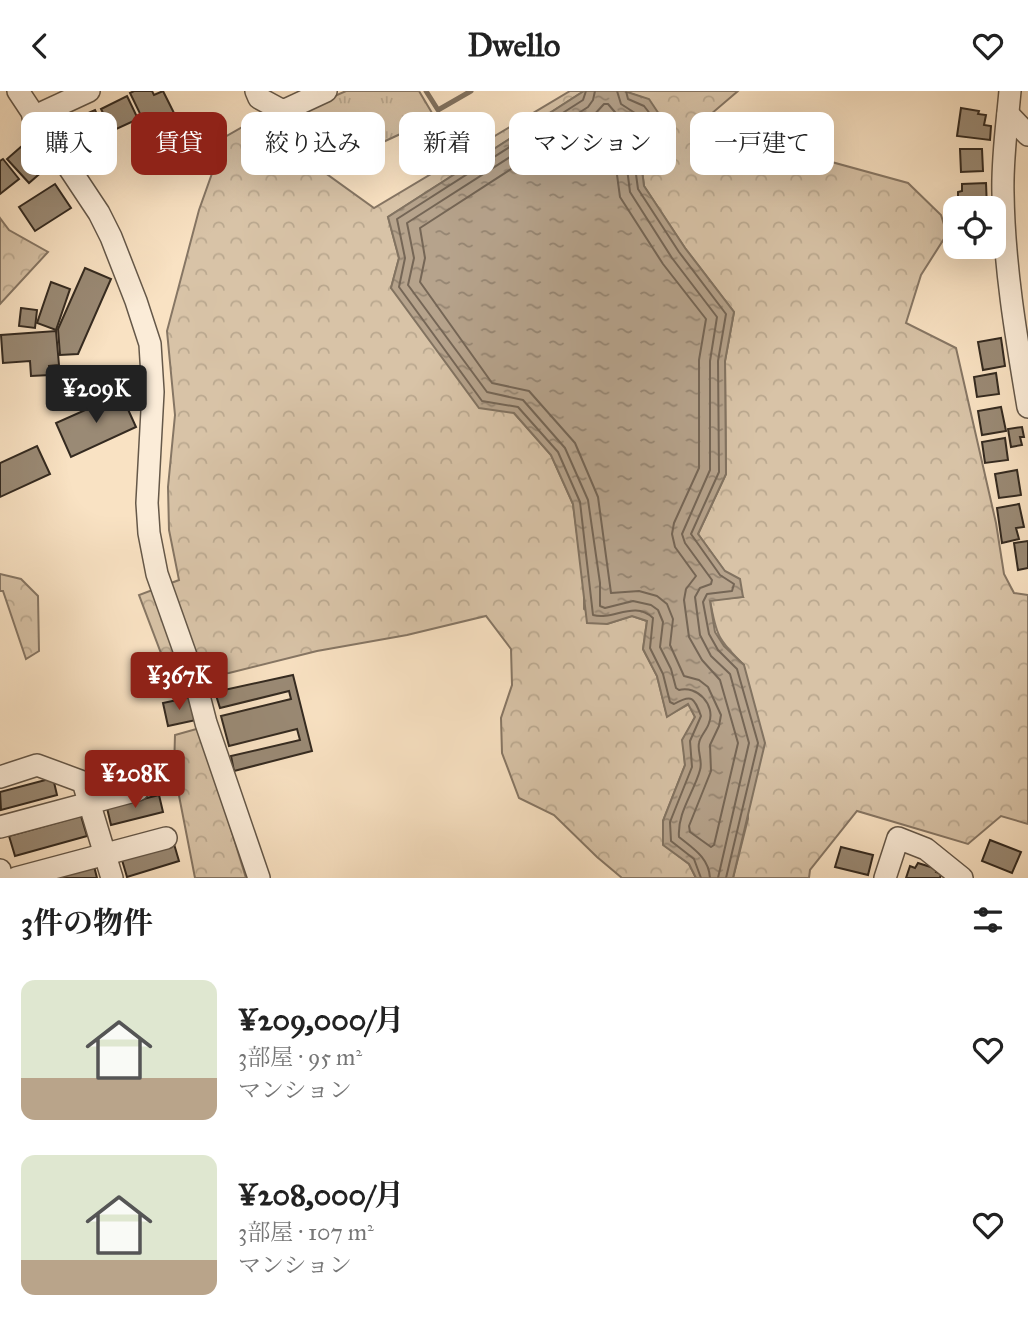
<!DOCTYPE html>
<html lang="ja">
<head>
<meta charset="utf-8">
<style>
  :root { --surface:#fff; --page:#f6f6f6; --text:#222; --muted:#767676; --accent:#8f2418 }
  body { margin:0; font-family:"IM FELL Great Primer","Noto Serif JP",serif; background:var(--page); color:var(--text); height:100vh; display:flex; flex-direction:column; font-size:26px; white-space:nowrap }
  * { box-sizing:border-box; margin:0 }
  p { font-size:23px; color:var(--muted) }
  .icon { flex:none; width:38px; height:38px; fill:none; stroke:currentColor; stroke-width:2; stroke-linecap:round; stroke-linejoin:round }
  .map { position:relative; height:787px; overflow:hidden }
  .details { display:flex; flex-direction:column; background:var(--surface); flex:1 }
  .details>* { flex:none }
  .banner { position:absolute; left:21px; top:21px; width:987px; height:63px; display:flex; gap:14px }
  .controls { position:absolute; left:943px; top:105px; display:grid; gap:14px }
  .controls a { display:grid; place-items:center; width:63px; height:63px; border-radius:14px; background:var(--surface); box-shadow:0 7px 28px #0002; font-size:35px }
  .price { position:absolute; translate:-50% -60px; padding:0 16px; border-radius:7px; background:var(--accent); color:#fff; font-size:23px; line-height:46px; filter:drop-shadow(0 2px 4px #0008) }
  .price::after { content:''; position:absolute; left:50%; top:42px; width:21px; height:16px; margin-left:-10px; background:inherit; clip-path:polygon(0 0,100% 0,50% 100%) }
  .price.on { background:#222; color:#fff }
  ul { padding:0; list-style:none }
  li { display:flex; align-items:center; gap:21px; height:175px; padding:0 21px }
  li span { display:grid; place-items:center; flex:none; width:196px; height:140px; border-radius:14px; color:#555 }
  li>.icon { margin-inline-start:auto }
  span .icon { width:84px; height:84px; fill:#fffc; stroke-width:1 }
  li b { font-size:30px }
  h2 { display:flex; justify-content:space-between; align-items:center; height:84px; padding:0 21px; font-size:30px }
  .pill { padding:0 24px; border-radius:14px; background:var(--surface); box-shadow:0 7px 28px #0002; font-size:24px; line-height:63px }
  .pill.on { background:var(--accent); color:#fff }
  header { display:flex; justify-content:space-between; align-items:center; height:91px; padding:0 21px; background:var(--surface); font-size:32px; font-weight:700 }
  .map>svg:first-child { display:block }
</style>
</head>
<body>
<header><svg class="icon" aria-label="back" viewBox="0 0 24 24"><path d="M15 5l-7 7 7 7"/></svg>Dwello<svg class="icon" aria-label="heart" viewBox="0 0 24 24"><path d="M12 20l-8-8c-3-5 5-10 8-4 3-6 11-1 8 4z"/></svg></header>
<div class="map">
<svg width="1028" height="787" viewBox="0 0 1028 787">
  <defs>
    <pattern id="grass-tufts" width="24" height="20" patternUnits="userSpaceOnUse" patternTransform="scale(1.75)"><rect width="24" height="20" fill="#d8c3a7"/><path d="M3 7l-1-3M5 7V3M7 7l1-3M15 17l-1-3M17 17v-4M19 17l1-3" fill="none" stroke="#baa88f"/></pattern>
    <pattern id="forest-crowns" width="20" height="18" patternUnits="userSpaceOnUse" patternTransform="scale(1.75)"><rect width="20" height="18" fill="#d8c3a7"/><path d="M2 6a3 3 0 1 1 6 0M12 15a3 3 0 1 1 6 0" fill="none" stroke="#baa88f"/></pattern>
    <pattern id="water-ripples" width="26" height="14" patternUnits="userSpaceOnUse" patternTransform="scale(1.75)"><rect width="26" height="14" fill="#b6a38c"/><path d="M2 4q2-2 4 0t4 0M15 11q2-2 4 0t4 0" fill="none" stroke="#958572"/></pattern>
  </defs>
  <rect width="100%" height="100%" fill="#f9e2c3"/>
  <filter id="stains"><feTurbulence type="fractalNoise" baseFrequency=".00286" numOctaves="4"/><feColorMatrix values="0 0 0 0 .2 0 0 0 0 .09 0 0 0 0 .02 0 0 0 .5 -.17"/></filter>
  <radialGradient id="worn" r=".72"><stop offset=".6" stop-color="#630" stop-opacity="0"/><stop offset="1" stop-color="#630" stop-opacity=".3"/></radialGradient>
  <path fill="url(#grass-tufts)" stroke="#867664" stroke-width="2" d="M346 0H419L435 27 342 70 280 29Z"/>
  <g fill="url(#forest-crowns)" stroke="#867664" stroke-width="2">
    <path d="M570 0H584L388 126 399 167 391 197 514 322 551 364 573 413 584 494V518L607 533 632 525 647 530 643 558 657 585 667 625 689 613 695 626 683 649 685 674 663 730 664 754 689 773 696 787H622L597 766 554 724 519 707 502 662 501 627 512 594 511 558 486 525 407 544 317 560 229 582 170 586 139 504 179 489 169 439 168 396 175 324 167 240 199 119 225 46 253 30 374 117Z"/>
    <path d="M624 0H738L711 23 715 39 908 92 941 124 947 143 921 184 906 232 956 257 996 432 1004 483 1014 502 1028 504V733L1001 725 968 753 857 720 810 779 809 787H733L748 728 744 574C718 549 716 544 710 509L743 506 698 443 726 383 725 270 734 221 685 157 644 95 638 48 649 9Z"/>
    <path d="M0 127 9 139 48 161 0 213Z"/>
    <path d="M0 483 21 488 38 505 39 560 26 568 3 500H0Z"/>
    <path d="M200 637 246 787H195L174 679 175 644Z"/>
  </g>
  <path fill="url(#water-ripples)" stroke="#827361" stroke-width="2" d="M584 0H624L649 8 661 26 638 48 644 95 685 157 734 221 725 270 726 383 698 443 725 480 740 488 743 506 710 510 715 541 724 555 744 574 765 652 733 787H696L689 773 663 754V730L685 674 682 649 695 626 688 613 667 626 657 585 643 558 647 530 632 525 607 533 587 532 573 413 551 364 514 322 479 317 391 197 399 167 388 126Z"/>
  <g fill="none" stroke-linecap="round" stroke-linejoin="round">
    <g stroke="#756656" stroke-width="2">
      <path d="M586 0 583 9 397 128 405 167 399 196 482 310 518 316 558 361 580 411 593 524C613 530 634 509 653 527L650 557 663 583 670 611 674 613C692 603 694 606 701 625L690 650 692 676 670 731 671 750 694 768 701 787"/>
      <path d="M595 0 593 9 588 16 407 132 414 167 408 194 487 301 523 309 565 357 588 409 600 492V515L605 517 633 510 651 514 658 519 663 531 660 556 671 578 676 597 679 599C697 594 716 614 709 632 707 639 700 645 699 652 697 660 703 670 700 679 694 701 677 722 679 746 694 758 709 767 710 787"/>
      <path d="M617 0 621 13 638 24 626 38 623 46 630 101 672 167 717 226 710 270V379L682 443 685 452 712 489 711 493 700 497 695 506 700 544 711 565 730 583 749 652 718 787"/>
      <path d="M626 0 628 8 644 15 651 24 631 47 638 98 679 161 726 223 718 270 719 381 691 443 720 484 734 493 732 500 707 503 703 511 709 543 718 559 737 578 758 652 726 787"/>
      <path d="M604 13H608L620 27 612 47 620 106 663 173 706 228 699 269V377L674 432 672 443 675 456 696 485 686 498 684 509 689 546 702 569 720 589 738 652 714 754 711 756 690 741 689 735 711 680 710 654 719 635 721 624 708 596 699 589 684 585 670 554 673 528 667 513 657 505 639 500 611 502 598 406 575 352 529 300 492 292 420 191 425 167 420 137 593 25Z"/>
    </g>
    <path stroke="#827361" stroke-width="5" d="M426 0 438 19 471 0"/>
  </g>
  <g fill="#9a8a75" stroke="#342a20" stroke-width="2">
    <path d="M134 0H152L154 4 163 0 179 32 160 42 155 33 147 37 130 2Z"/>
    <path d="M127 5 138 28 112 40 101 18Z"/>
    <path d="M961 17 979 20 978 23 986 24 984 34 991 35 990 49 957 45Z"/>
    <path d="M95 19 104 40 73 54 65 36 73 32 72 29Z"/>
    <path d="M30 48 52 72 29 92 7 68Z"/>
    <path d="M960 58H982L983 80 961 81Z"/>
    <path d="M3 68 19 88 0 103V70Z"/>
    <path d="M986 92 987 117H958V101L962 100V93Z"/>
    <path d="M55 93 71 117 35 140 19 116Z"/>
    <path d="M85 177 111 188 78 263 60 264 58 238Z"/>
    <path d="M51 191 70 198 56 239 37 232Z"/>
    <path d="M21 217 37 219 35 237 19 235Z"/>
    <path d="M56 240 59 274 49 275 50 284 31 285 30 270 3 272 1 244Z"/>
    <path d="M1001 247 1005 275 983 279 978 251Z"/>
    <path d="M996 282 999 303 977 306 974 286Z"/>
    <path d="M121 303 136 336 71 366 56 332Z"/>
    <path d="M1001 316 1006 340 982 344 978 320Z"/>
    <path d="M1022 336 1024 346H1020L1022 354 1011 356 1008 338Z"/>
    <path d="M1005 347 1008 369 985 372 982 351Z"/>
    <path d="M37 355 50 383 0 406V372Z"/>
    <path d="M1017 379 1021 404 999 407 995 383Z"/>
    <path d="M1019 413 1024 436 1016 437 1019 448 1002 452 997 417Z"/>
    <path d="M1028 450V477L1018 479 1014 452Z"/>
    <path d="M293 584 312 660 234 680 231 665 300 649 297 638 229 655 221 625 291 608 289 600 220 617 215 601Z"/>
    <path d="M191 606 196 629 168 635 163 612Z"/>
    <path d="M53 687 57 704 1 719 0 701Z"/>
    <path d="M159 704 163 721 111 734 107 717Z"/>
    <path d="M81 725 87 745 15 765 9 745Z"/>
    <path d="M990 749 1021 761 1012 782 982 770Z"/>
    <path d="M174 753 179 770 127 786 122 769Z"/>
    <path d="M841 756 873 764 868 784 835 776Z"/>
    <path d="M918 772 937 778 936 781 941 783 940 787H906L910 775 915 777Z"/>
    <path d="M94 775 97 787H50Z"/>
  </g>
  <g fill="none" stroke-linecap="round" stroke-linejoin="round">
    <g stroke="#655849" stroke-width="24">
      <g id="minor">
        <path d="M18 0 99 122 111 146 136 210 150 253 153 301 147 412 149 442 157 483 196 593 206 632 259 787"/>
        <path d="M256 0 259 7 283 20 326 0"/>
        <path d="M1010 0C1007 34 1002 68 1003 102 1004 174 1016 245 1028 316"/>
        <path d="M1008 23 1028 44"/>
        <path d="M33 26 89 0"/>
        <path d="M0 686 37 674 83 691 112 787"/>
        <path d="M0 736 138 699"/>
        <path d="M0 779 1 787"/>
        <path d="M16 787 166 747"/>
        <path d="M885 787 898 747 926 758 962 787"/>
      </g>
    </g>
    <use href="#minor" stroke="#fbecd8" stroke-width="21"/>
  </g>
  <rect width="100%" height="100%" filter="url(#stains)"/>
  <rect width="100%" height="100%" fill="url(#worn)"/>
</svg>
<div class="controls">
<a><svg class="icon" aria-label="locate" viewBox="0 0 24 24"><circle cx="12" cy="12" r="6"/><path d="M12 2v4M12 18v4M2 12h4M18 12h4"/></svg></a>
</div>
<b class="price on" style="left:96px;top:334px">¥209K</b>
<b class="price" style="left:179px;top:621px">¥367K</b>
<b class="price" style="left:135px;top:719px">¥208K</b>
<div class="banner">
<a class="pill">購入</a>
<a class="pill on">賃貸</a>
<a class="pill">絞り込み</a>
<a class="pill">新着</a>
<a class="pill">マンション</a>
<a class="pill">一戸建て</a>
</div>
</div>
<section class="details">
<h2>3件の物件<svg class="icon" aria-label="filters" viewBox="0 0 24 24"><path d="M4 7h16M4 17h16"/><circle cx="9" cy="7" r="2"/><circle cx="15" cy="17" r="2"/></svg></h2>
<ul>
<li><span style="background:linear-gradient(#dfe7d0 70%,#b9a48a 0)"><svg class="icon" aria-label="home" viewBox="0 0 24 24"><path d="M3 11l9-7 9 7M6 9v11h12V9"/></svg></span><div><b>¥209,000/月</b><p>3部屋 · 95 m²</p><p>マンション</p></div><svg class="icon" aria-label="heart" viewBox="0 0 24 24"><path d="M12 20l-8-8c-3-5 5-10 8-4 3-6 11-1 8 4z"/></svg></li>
<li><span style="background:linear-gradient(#dfe7d0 75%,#b9a48a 0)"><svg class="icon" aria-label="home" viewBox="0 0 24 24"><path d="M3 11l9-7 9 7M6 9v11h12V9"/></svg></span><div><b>¥208,000/月</b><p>3部屋 · 107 m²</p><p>マンション</p></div><svg class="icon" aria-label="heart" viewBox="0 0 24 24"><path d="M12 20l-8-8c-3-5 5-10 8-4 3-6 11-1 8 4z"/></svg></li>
</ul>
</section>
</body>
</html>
